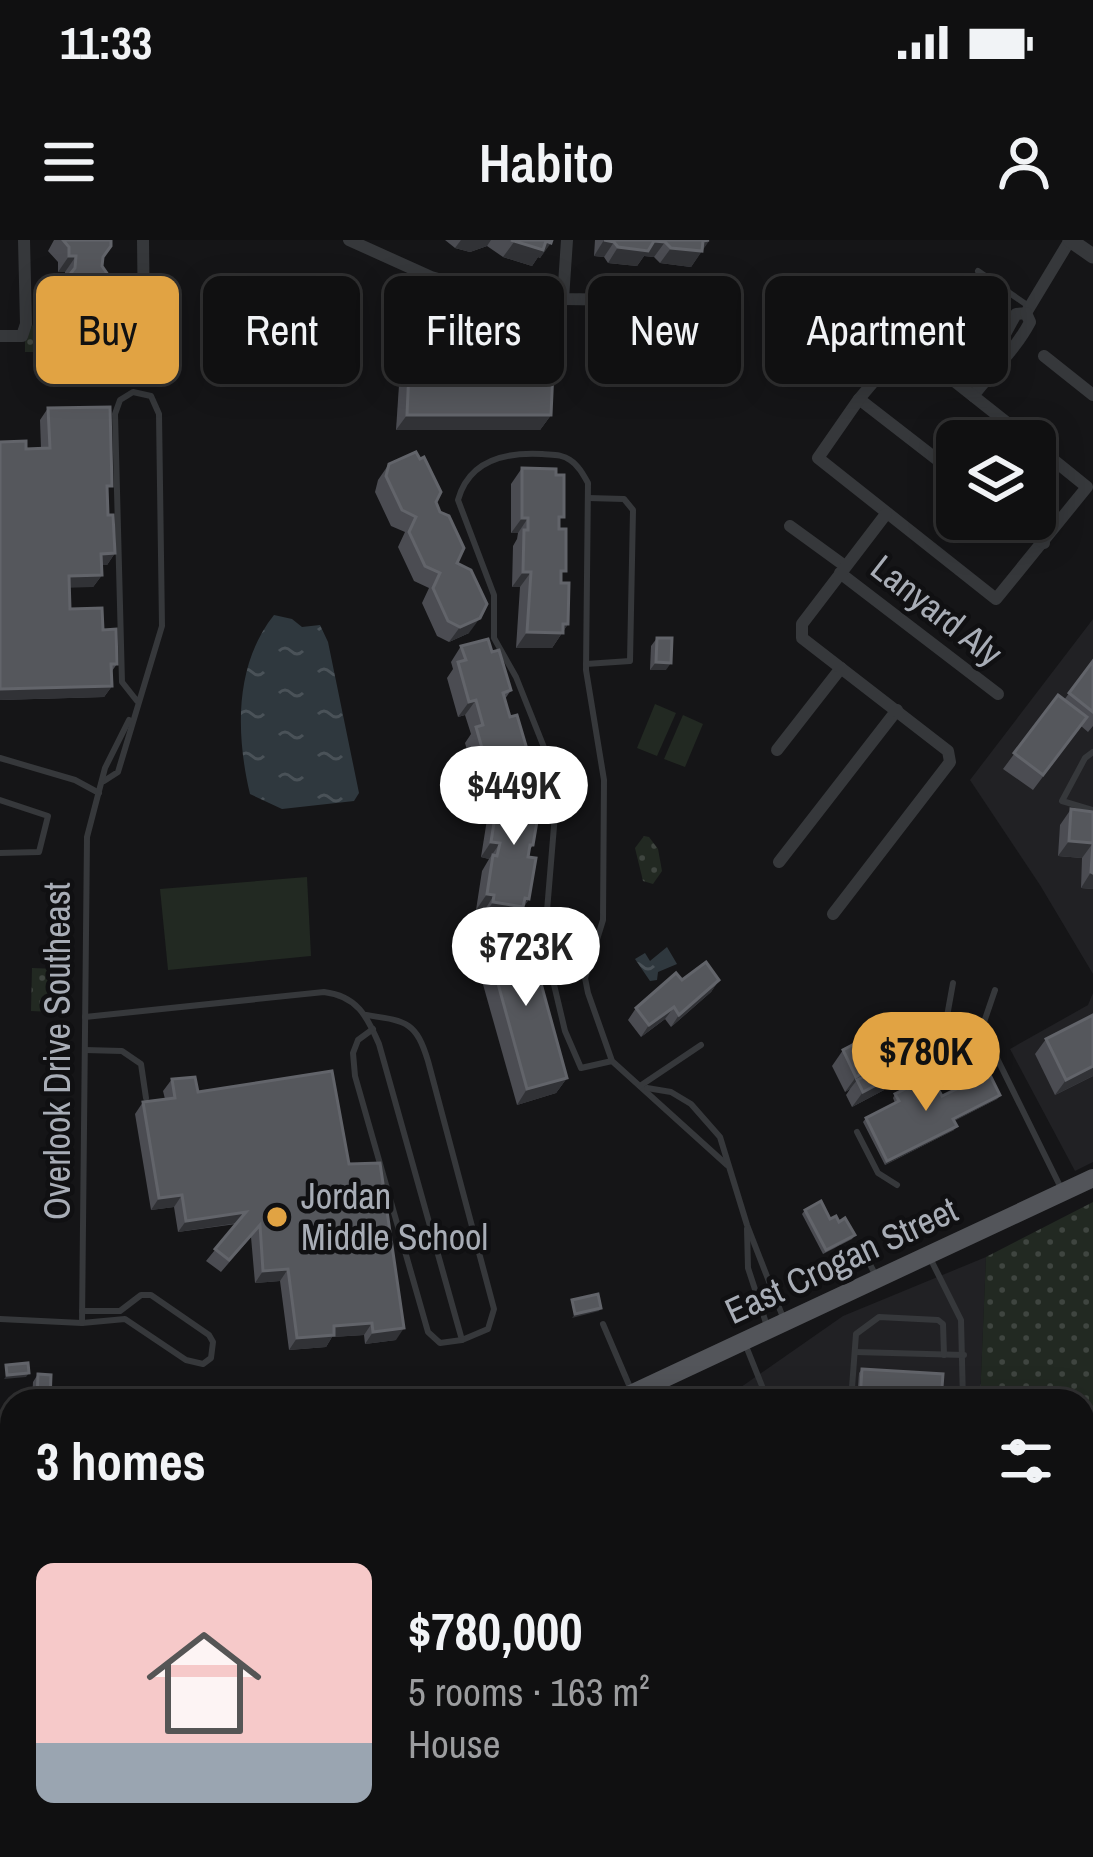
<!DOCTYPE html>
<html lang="en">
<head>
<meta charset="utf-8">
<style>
  :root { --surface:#101011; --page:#19191a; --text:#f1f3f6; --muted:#9c9d9f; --line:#303031; --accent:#e1a343 }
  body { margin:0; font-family:"Archivo Narrow",sans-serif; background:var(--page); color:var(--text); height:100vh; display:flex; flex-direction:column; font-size:45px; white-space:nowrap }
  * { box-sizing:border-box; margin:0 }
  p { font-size:39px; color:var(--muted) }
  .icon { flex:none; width:66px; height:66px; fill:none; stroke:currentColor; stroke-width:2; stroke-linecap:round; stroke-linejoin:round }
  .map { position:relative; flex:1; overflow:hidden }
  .side { position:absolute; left:0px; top:1149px; width:1095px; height:468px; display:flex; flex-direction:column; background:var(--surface); border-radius:36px 36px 0 0; box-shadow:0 6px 30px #0003,0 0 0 3px var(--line) }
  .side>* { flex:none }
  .banner { position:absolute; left:36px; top:36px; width:1023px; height:108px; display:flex; gap:24px }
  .tools { position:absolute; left:936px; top:180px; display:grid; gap:24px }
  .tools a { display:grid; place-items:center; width:120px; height:120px; border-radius:18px; background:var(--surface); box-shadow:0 6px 30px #0003,0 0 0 3px var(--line); font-size:60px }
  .price { position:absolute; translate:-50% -102px; padding:0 27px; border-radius:42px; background:#fff; color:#222; font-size:39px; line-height:78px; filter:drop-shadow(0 3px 6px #0008) }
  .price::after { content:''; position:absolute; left:50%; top:72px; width:36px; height:27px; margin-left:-18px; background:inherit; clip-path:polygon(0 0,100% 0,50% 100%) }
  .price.selected { background:var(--accent); color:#111 }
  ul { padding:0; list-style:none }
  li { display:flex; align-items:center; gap:36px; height:300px; padding:0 36px }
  li span { display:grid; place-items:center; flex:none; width:336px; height:240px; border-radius:18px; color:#555 }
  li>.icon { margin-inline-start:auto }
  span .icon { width:144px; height:144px; fill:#fffc; stroke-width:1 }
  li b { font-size:51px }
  h2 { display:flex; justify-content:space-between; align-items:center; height:144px; padding:0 36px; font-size:51px }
  .chip { padding:0 42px; border-radius:18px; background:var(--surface); box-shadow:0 6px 30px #0003,0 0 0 3px var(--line); font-size:42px; line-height:108px }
  .chip.selected { background:var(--accent); color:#111 }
  .status { display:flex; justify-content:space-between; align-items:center; height:84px; padding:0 60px; background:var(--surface); direction:ltr }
  .status svg { height:33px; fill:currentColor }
  header { display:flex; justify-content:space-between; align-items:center; height:156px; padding:0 36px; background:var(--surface); font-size:54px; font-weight:600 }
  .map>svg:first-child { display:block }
</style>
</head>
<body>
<div class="status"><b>11:33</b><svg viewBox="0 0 49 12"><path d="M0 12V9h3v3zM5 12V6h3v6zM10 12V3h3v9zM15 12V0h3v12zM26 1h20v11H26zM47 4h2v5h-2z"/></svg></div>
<header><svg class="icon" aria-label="menu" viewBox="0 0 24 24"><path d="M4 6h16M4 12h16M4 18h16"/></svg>Habito<svg class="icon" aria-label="person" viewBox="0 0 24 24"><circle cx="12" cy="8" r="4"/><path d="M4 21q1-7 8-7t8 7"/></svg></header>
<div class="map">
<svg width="1093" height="1617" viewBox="0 0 1093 1617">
  <defs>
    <pattern id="park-dots" width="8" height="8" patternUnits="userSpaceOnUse" patternTransform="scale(3)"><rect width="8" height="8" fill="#222922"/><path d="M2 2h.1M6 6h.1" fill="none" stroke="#3f4540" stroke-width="1.8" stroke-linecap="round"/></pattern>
    <pattern id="water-ripples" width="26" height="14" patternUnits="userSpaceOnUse" patternTransform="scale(3)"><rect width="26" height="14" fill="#2f383e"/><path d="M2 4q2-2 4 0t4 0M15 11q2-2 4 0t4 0" fill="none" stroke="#4a5258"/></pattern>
  </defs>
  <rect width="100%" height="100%" fill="#151517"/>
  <g fill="#212124">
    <path d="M1093 379V734L1040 645 970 540Z"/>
    <path d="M1093 753V922L1075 931 1010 809 1088 765Z"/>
    <path d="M986 1017 980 1161H721L843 1076Z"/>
    <path d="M0 1280H12V1605H963V1617H0Z"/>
  </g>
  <g fill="#222922">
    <path d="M655 464 676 473 657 516 637 508Z"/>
    <path d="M683 475 703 484 685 527 664 519Z"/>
    <path d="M307 637 311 716 168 730 160 649Z"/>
  </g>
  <g fill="url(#park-dots)">
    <path d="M46 77V112H25V99L36 79Z"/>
    <path d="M644 596 649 597 658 609 662 631 653 644 643 641 635 608Z"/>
    <path d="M32 728 56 729 54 772 31 771Z"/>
    <path d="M1093 962V1617H963V1605H1083V1161H980L986 1017Z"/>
  </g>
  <g fill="url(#water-ripples)">
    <path d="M274 375 292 379 302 387 320 385 328 402 359 553 354 561 282 569 250 554C236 495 234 425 274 375Z"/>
    <path d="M667 707 677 724 658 732 657 740 650 741 635 719 645 713 650 721Z"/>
  </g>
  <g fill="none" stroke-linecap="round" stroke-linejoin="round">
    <g stroke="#36383b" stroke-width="6">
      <path d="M978 31 1027 65"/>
      <path d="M586 424 630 421 633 270 624 259 588 258"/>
      <path d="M1093 512 1085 518 1062 561 1093 570"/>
      <path d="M0 518 75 540 99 553"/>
      <path d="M104 541 118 532 162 386 159 174 151 156 133 152 120 160 115 174 122 442 137 461"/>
      <path d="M0 560 48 576 39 612 0 613"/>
      <path d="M953 743 944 793 991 806"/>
      <path d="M995 750 983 785 986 796 1061 948"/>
      <path d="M85 777 324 752C357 756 367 776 379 804L462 1100 488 1089 494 1069 428 821C416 781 406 781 366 775"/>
      <path d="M373 789 358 800 353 813 355 836 428 1092 440 1103 462 1100"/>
      <path d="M85 810 122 811 141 824 146 858"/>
      <path d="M612 821 581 828 565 791 547 715 545 695 557 550 553 530 516 437 494 398V355L458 260C469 220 505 212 542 214 552 215 562 214 570 220 578 225 583 234 588 243L586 430 604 540 603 680 585 738 588 753 612 821 727 925"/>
      <path d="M640 846 701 805"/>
      <path d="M647 848 671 852 691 864 720 897 747 985 784 1080"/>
      <path d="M857 892 878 933 897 945"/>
      <path d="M747 989 748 1028 767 1086"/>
      <path d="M860 1005 876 1036"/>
      <path d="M930 1018 961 1080 963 1161"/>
      <path d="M0 1079 82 1083 125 1079 186 1120 203 1124 211 1118 213 1102 209 1095 151 1055H141L120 1071H82"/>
      <path d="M82 1083 87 597 105 528 129 480"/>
      <path d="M603 1084 632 1152"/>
      <path d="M746 1106 768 1161"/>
      <path d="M855 1112 964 1115"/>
      <path d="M851 1161 856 1094 879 1077 938 1080 943 1084 944 1115"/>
      <path d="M1083 1404H1093"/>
      <path d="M1083 1441H1093"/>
      <path d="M0 1482H12"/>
      <path d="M1083 1507H1093"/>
      <path d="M1083 1544 1093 1545"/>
      <path d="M734 1605V1617"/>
      <path d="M767 1605V1617"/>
      <path d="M800 1617V1605"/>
      <path d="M831 1617V1605"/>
      <path d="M912 1617V1605"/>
      <path d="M939 1617 940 1605"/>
    </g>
    <g stroke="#36383b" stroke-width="12">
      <path d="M143 0 144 85"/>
      <path d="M349 0 431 37 492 54 563 59"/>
      <path d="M567 0 563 59 701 61"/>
      <path d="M0 96H22L26 84 24 0"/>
      <path d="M1005 113V94L1016 74 1026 73 1070 0"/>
      <path d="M1044 116 1093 155"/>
      <path d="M973 156C992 131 1016 109 1030 82L1026 73"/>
      <path d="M859 159 957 235"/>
      <path d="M1030 201 929 121 913 113 897 114 859 159 818 218 996 359 1087 247 1035 205"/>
      <path d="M1013 279 1044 303"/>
      <path d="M790 286 845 326"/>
      <path d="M840 333 998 454"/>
      <path d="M777 510 841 428"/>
      <path d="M779 622 897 470"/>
      <path d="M833 674 950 522 948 511 802 398V384L886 274"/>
    </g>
    <path stroke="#36383b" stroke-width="15" d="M1070 0 1093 16"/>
    <g stroke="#53555a" stroke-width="18">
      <path d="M616 1161 1093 938"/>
      <path d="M0 1261H12"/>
    </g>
  </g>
  <g fill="#4b4c52">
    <path d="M54 0H111L103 17 93 90 66 89 56 70V54L64 43 65 32H58V22L48 11Z"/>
    <path d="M445 0H552L540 18 538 17 532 26 503 17 487 6 470 12 455 8Z"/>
    <path d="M595 0H709L691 27 660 23 654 17 644 16 637 26 608 23 604 17 594 16Z"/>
    <path d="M409 130 551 175 540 190H396L399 145Z"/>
    <path d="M48 168 107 254 108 275 115 313 107 325H101L102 335 93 347H70V369L103 390 117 424 112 431V446L104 457 0 460V202L26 209 41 208 40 180Z"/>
    <path d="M389 224 436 262 457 323 469 393 449 402 437 396 422 363 429 348 414 341 398 307 405 292 391 286 375 252 378 240Z"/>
    <path d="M522 228 559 284 561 338 568 384 552 408H516L520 347H512L513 306 517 299 518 293H511V244Z"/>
    <path d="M657 398 666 430H650L651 406Z"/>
    <path d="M461 406 492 412 511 450 505 459 523 524 514 546 489 553 486 543 477 545 465 503 471 494 465 475 458 477 447 438 453 429 451 422Z"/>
    <path d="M1093 421V486L1088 492 1081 486 1033 550 1003 529 1058 455 1064 460Z"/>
    <path d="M499 551 533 605 529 611V659L513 683 483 677 484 671 476 670 482 631 489 619 481 617 489 567Z"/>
    <path d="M1071 569 1093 572V649L1081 648 1082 618 1058 616 1060 585Z"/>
    <path d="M522 698 567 838 556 853 517 865 475 716 486 700Z"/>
    <path d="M682 740H719L711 752 671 787 665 779 641 797 628 780 636 768Z"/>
    <path d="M1093 775V836L1055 855 1035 814 1046 799Z"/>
    <path d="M843 810 867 835 884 850 852 867 846 855 850 849 845 852 832 826Z"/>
    <path d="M172 839 349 924 396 1100 365 1104 364 1095 332 1097 326 1107 289 1110 280 1041 255 1043 251 997 221 1032 206 1021 236 984 178 992 174 967 151 970 135 874 143 862 165 859 163 851Z"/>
    <path d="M895 854 942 856 1000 855 997 859 954 881V890L885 925 863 882 866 878 895 863 893 858Z"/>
    <path d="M805 970 839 982 855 995 852 999 823 1014 802 974Z"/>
    <path d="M862 1129 941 1161H857L859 1133Z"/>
    <path d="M38 1134 50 1161H32L33 1142Z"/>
    <rect x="852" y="1605" width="49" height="12"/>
  </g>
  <g fill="#313236">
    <path d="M461 0H491L487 6 470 12 455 8Z"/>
    <path d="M604 0 614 2 604 17 594 16Z"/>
    <path d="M546 1 551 3 540 18 538 17 532 26 503 17 514 2Z"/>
    <path d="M654 1 665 2 654 17 644 16 637 26 608 23 618 7Z"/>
    <path d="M703 1H709L691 27 660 23 671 8Z"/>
    <path d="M69 16H76L65 32H58Z"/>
    <path d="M76 74 104 75 93 90 66 89Z"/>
    <path d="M407 175H551L540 190H396Z"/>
    <path d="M522 278H528L518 293H511Z"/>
    <path d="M115 313 107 325H93L101 314Z"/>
    <path d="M523 332H531L520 347H512Z"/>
    <path d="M102 335 93 347 61 348 69 336Z"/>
    <path d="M480 378 469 393 449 402 460 387Z"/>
    <path d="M563 384H568L552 408H516L527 392Z"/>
    <path d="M656 422 671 423 666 430H650Z"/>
    <path d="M112 446 104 457 0 460V449Z"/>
    <path d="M476 460 465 475 458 477 469 462Z"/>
    <path d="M496 527 486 543 477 545 488 529Z"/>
    <path d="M525 531 514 546 489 553 500 538Z"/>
    <path d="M1069 601 1093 603 1082 618 1058 616Z"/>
    <path d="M491 602 500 603 489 619 481 617Z"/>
    <path d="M1091 632 1093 633V649L1081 648Z"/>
    <path d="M487 654 494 655 484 671 476 670Z"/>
    <path d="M525 658 529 659 513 683 483 677 493 662Z"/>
    <path d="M719 740 711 752 671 787 679 775Z"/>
    <path d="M674 767 665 779 641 797 649 785Z"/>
    <path d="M1093 826V836L1055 855 1066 840Z"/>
    <path d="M871 828 861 844 857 840 850 849 845 852 856 837Z"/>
    <path d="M895 835 884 850 852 867 863 852Z"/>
    <path d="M567 838 556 853 517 865 527 849Z"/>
    <path d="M1000 855 997 859 950 883 953 879Z"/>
    <path d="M957 886 954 890 885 925 887 921Z"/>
    <path d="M182 955 174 967 151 970 159 958Z"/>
    <path d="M246 972 238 983 178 992 186 981Z"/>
    <path d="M288 1029 280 1041 255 1043 263 1031Z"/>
    <path d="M601 1068 599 1071 572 1078 575 1074Z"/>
    <path d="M372 1083 364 1095 332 1097 326 1107 289 1110 297 1098 334 1086Z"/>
    <path d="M404 1088 396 1100 365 1104 373 1092Z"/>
    <path d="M29 1133 26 1137 4 1139 7 1135Z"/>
    <rect x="0" y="1198" width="12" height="8"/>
  </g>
  <g fill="#55575c" stroke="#62646a" stroke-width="3">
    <path d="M63 0H111V6L103 17 102 26 113 42 112 57 104 75 76 74 67 54V38L75 28 76 16H69V7Z"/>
    <path d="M511 0H552L551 3 546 1 543 10Z"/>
    <path d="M604 0H709L703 1 702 11 671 8 665 2 654 1 648 11 618 7 614 2Z"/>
    <path d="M409 130H553L551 175H407Z"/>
    <path d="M110 167 112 246H107L108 275H113L115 313 101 314 102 335 69 336 70 369 102 368 103 390 116 389 117 424H111L112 446 0 449V202L26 201V209L50 208 48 168Z"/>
    <path d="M416 212 420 219 424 217 441 252 436 262 440 272 449 276 464 308 457 323 471 330 487 364 480 378 460 387 448 381 433 348 440 333 425 326 409 292 416 277 402 270 386 236 389 224Z"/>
    <path d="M522 228 556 229V235H564V277H559V289H566V331H561V343H569L568 384H563V393L527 392 531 332H523L524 290H528V278H522Z"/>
    <path d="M657 398H672L671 423 656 422Z"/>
    <path d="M488 399 492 412 499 410 511 450 503 453 510 477 517 475 529 516 521 518 525 531 500 538 496 527 488 529 476 487 483 485 476 460 469 462 458 422 466 420 461 406Z"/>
    <path d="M1093 421V472L1069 453Z"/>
    <path d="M1058 455 1087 477 1043 535 1014 513Z"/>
    <path d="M499 551 541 558 533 605H530L528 617 536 618 529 659 525 658 523 667 493 662 494 655 487 654 493 615 497 616 500 603 491 602Z"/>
    <path d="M1071 569 1093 572V633L1091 632 1093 603 1069 601Z"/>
    <path d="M520 690 522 698 528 696 567 838 527 849 486 700Z"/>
    <path d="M706 722 719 740 679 775 674 767 649 785 636 768 676 733 682 740Z"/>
    <path d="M1093 775V826L1066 840 1046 799Z"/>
    <path d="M858 802 871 828 856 837 843 810Z"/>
    <path d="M890 824 895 835 863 852 857 840Z"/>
    <path d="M332 831 349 924 380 923 404 1088 373 1092 372 1083 334 1086V1095L297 1098 288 1029 263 1031 260 985 229 1020 215 1009 246 972 186 981 182 955 159 958 143 862 175 858 172 839 195 837 198 852Z"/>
    <path d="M989 833 1000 855 953 879 957 886 887 921 866 878 899 861 895 854 931 836 942 856Z"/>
    <path d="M821 961 830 979 836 976 839 982 845 978 855 995 826 1010 805 970Z"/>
    <path d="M598 1054 601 1068 575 1074 572 1060Z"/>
    <path d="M28 1123 29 1133 7 1135 6 1125Z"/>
    <path d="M862 1129 943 1134 941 1161H860Z"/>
    <path d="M38 1134 51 1135 50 1161H37Z"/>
    <path d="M782 1156 808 1158V1161H782Z"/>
    <rect x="0" y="1175" width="12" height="23"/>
    <rect x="744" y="1605" width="18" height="12"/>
    <rect x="777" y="1605" width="19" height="12"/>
    <rect x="810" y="1605" width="19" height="12"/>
    <rect x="863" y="1605" width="38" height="12"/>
  </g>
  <circle fill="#e1a343" stroke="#101012" stroke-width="4.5" cx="277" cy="977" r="12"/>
  <g text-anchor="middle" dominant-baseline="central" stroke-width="9" stroke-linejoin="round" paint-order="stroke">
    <g font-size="36" fill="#a8adb6" stroke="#101012">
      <text transform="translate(937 370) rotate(38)">Lanyard Aly</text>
      <text transform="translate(57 811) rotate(-90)">Overlook Drive Southeast</text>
      <text transform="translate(841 1020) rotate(-25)">East Crogan Street</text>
    </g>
    <g font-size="36" fill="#a8adb6" stroke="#101012" text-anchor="start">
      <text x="301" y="956">Jordan<tspan x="301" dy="41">Middle School</tspan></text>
    </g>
  </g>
</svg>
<div class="tools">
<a><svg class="icon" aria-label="layers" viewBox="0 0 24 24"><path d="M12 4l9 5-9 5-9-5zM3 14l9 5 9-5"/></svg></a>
</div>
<b class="price" style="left:514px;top:608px">$449K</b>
<b class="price" style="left:526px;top:769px">$723K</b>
<b class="price selected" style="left:926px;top:874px">$780K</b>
<div class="banner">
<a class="chip selected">Buy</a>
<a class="chip">Rent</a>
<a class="chip">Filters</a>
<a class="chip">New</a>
<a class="chip">Apartment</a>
</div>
<section class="side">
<h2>3 homes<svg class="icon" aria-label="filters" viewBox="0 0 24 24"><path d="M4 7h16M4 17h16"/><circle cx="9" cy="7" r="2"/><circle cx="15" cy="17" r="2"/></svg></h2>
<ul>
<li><span style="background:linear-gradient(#f6c9c9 75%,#9aa5b1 0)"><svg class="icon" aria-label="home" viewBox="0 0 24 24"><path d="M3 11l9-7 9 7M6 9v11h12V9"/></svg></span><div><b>$780,000</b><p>5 rooms · 163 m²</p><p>House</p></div></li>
</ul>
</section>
</div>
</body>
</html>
